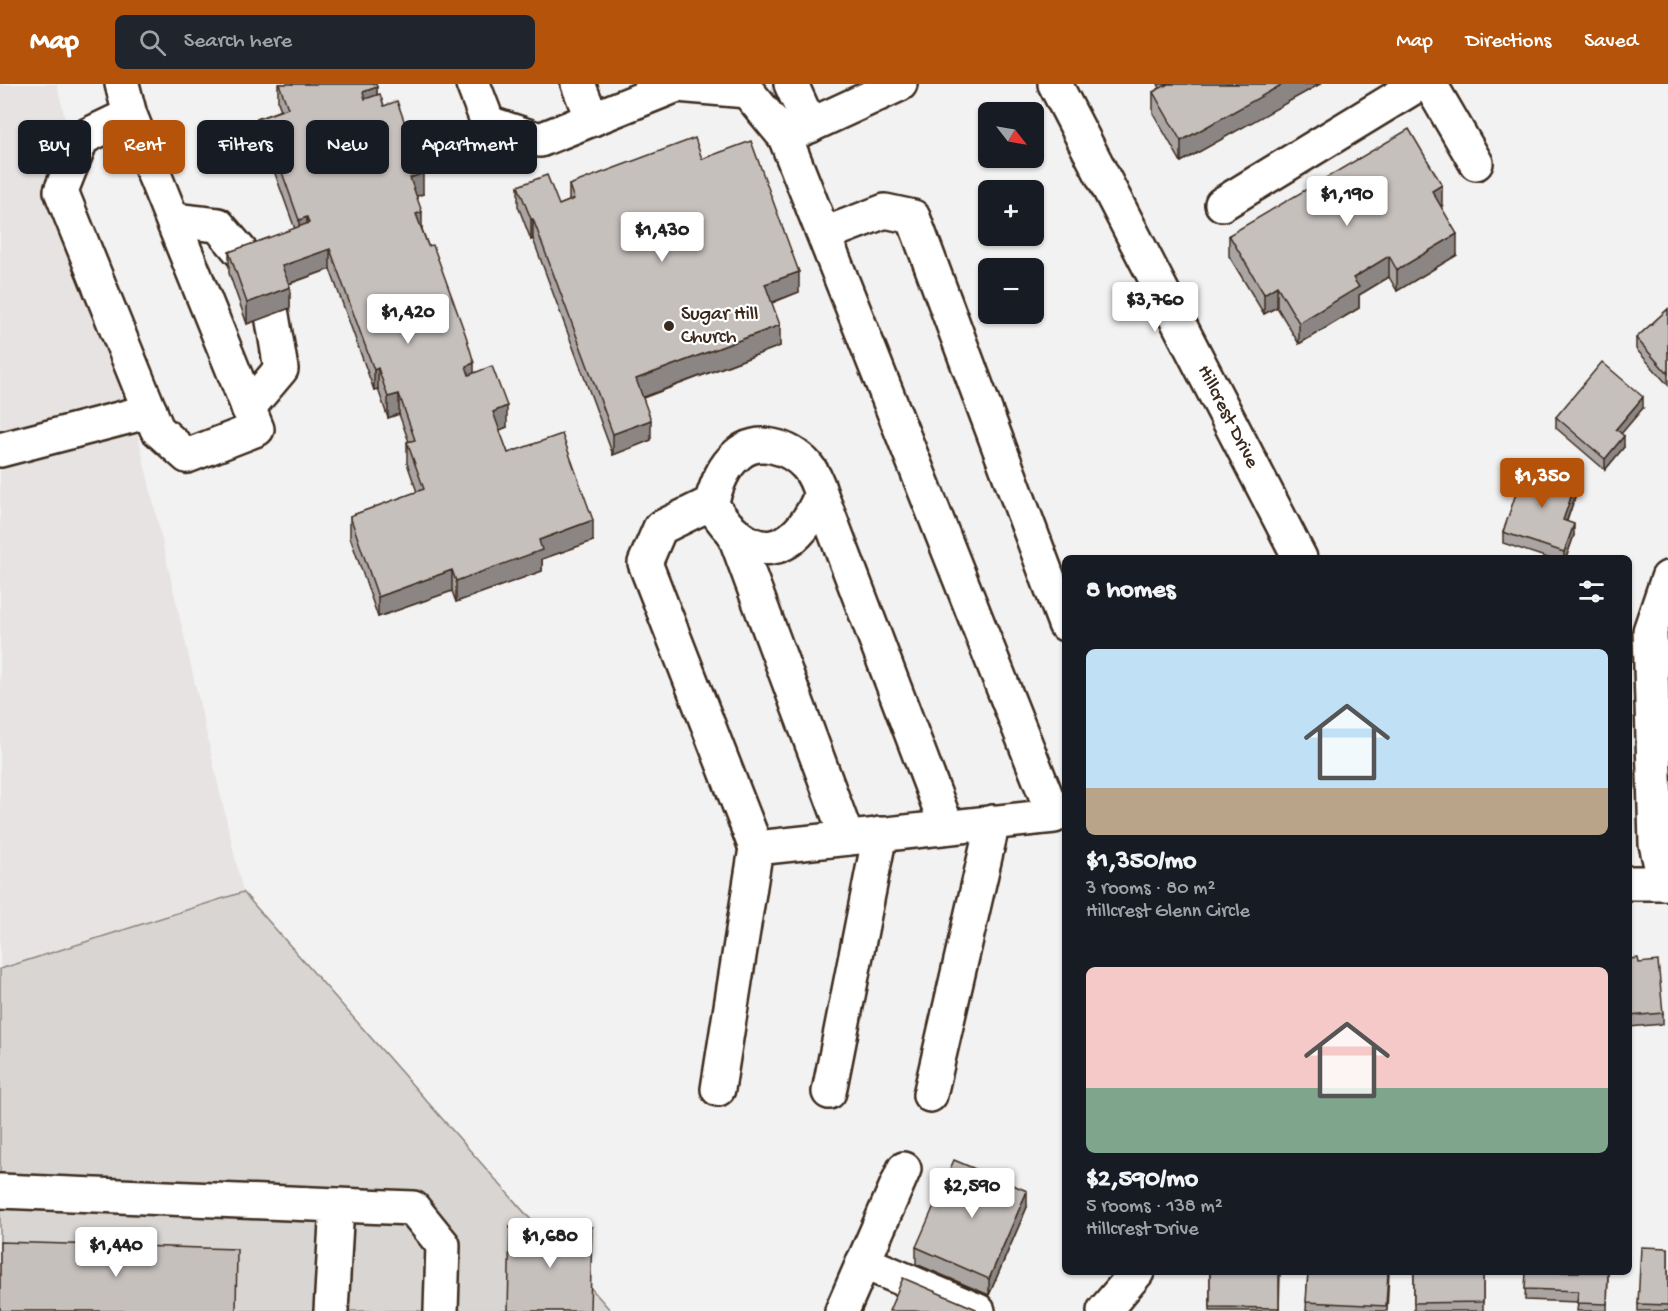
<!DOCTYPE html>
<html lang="en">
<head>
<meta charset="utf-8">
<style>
  :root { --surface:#171b24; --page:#20242c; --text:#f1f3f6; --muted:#9ea1a6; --accent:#b45309 }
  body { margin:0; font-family:"Gochi Hand",sans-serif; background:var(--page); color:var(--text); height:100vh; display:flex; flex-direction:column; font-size:22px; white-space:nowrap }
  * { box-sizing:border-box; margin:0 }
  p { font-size:20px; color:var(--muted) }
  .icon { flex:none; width:33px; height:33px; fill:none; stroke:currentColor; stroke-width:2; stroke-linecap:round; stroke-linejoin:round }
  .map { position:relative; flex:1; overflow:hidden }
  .side { position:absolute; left:1062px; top:471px; width:570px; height:720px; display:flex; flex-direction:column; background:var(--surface); border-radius:9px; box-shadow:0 2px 4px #0004 }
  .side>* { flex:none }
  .guide { position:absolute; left:18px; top:36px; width:570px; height:54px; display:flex; gap:12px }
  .needle { width:39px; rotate:121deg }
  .controls { position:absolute; left:978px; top:18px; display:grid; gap:12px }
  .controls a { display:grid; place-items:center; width:66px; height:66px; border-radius:9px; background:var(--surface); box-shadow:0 2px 4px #0004; font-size:30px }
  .price { position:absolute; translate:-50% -51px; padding:0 14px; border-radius:6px; background:#fff; color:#222; font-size:20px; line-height:39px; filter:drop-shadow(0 2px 3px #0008) }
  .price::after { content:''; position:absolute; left:50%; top:36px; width:18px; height:14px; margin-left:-9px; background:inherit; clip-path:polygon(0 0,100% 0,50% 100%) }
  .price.active { background:var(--accent); color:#fff }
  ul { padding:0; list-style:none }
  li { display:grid; align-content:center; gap:12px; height:318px; padding:0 24px }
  li span { display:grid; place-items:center; height:186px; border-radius:9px; color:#555 }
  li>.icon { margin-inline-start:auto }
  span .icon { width:108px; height:108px; fill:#fffc; stroke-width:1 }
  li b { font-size:26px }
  h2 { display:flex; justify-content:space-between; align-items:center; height:72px; padding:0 24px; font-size:26px }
  .chip { padding:0 21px; border-radius:9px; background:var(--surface); box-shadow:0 2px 4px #0004; font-size:21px; line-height:54px }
  .chip.active { background:var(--accent); color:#fff }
  header { display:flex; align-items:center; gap:36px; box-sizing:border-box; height:84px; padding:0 30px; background:var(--accent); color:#fff }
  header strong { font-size:28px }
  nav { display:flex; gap:33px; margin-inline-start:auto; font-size:21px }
  .search { width:420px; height:54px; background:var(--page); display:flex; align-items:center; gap:15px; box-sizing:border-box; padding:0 21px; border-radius:9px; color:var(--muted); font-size:22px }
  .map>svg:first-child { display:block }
</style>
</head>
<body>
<header>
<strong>Map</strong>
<div class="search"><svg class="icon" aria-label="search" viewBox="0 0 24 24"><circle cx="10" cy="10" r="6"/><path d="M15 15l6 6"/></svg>Search here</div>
<nav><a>Map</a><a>Directions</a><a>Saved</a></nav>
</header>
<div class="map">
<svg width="1668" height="1227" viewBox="0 0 1668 1227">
  <rect width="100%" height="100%" fill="#f3f2f2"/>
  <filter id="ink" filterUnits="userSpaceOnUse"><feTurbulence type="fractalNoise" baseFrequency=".0167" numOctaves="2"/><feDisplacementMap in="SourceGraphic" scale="12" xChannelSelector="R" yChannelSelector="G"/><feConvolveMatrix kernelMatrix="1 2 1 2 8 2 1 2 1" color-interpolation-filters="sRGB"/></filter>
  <g filter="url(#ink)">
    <path fill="#e6e3e2" d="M0 0H57L243 808 0 885Z"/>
    <path fill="#d8d5d2" stroke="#8a8078" stroke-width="1.5" d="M243 808 611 1227H0V885Z"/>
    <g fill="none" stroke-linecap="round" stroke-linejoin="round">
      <g stroke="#3b2a1e" stroke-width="38">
        <g id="minor">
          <path d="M122 0 130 31 257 345 187 372 157 345 61 107 82 54 130 31"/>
          <path d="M473 0 488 39 540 56 677 1 747 7 785 53"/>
          <path d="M578 0 592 35"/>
          <path d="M791 0 810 42"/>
          <path d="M1055 0 1300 474"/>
          <path d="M1430 0 1476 79"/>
          <path d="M1222 120 1419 0"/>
          <path d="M173 136 218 141 252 181 272 231 281 285 248 324"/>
          <path d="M825 150 885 127 913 133 1065 540"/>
          <path d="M0 366 150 327"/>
          <path d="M821 411 947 743"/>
          <path d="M711 419C748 482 794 477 821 411 818 400 814 390 807 382 790 363 757 352 737 371 722 384 717 401 711 419L660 444 645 479 756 764 1054 732 785 53 900 0"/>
          <path d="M733 447 847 754"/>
          <path d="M1629 799H1668"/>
          <path d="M1665 799 1656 760 1650 547 1668 494"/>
          <path d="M718 1005 756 764"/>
          <path d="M829 1008 880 750"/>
          <path d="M930 1011 993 738"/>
          <path d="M0 1107 337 1121 331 1227"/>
          <path d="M337 1121 413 1124 443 1161 441 1227"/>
          <path d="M863 1178 978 1227"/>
          <path d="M842 1227 904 1085"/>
          <path d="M1104 1227 1137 1188"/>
        </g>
      </g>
      <use href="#minor" stroke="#fff" stroke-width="33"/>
    </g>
    <g fill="#aaa5a3" stroke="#3b2a1e" stroke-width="1.5">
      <path d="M278 0H376L377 11 384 22 423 110 416 112 422 145 474 289 507 343 499 346 508 369 593 457 542 475V487L456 518 452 507 378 533 350 453V432L417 408 407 379V358H409L399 330 388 334 378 305 374 306 330 185 289 200 290 224 247 240 229 189V168L295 145 273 84V77L266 80 257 56V35L281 26 278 18Z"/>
      <path d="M1158 0H1320L1181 78 1153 29V8L1160 4Z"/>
      <path d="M702 75 799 208 772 219 780 262 643 314 651 356 613 371 533 155 531 156 518 122V102L559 121 569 117V101Z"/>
      <path d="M1442 122 1441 123 1457 171 1397 207 1389 193 1359 211V224L1299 260 1277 223 1264 230 1229 172V151Z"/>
      <path d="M1668 225V301L1636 265V254Z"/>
      <path d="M1643 324 1621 349 1624 363 1605 386 1556 344V333Z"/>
      <path d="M1577 407 1567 437 1574 451 1566 474H1548L1503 459V448Z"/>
      <path d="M1629 875 1639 879 1663 929V940L1629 943Z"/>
      <path d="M1027 1123 989 1211 916 1180V1163Z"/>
      <path d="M1668 1164V1227H1638V1220Z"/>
      <path d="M1210 1188H1280L1279 1227H1210Z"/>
      <path d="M1308 1188H1389L1387 1227H1306Z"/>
      <rect x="1414" y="1188" width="69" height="39"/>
      <path d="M1526 1188H1608L1607 1227H1577L1578 1218 1525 1216Z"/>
    </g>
    <g fill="#8b8684" stroke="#3b2a1e" stroke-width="1.5">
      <path d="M1283 0H1320L1181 78V57Z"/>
      <path d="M377 3V24L363 29V8Z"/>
      <path d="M282 53V74L273 63V77L266 80V59Z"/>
      <path d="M423 89V110L410 115V94Z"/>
      <path d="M1442 101V122L1432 128V107Z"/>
      <path d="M422 128V149L416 130Z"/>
      <path d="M307 133V153L299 156V136Z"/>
      <path d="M531 135H533V155L531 156Z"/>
      <path d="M1457 150V171L1397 207V186Z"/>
      <path d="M330 165V185L282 202V182Z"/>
      <path d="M1389 172V193L1359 211V224L1299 260V239L1353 194Z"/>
      <path d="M799 188V208L765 221V200Z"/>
      <path d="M1277 202V223L1264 230V210Z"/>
      <path d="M290 203V224L247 240V219Z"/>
      <path d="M780 241V262L636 316V295Z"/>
      <path d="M474 279V300L466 303V282Z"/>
      <path d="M378 284V305L374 306V286Z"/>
      <path d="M399 310V330L388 334V313Z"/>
      <path d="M1643 313V324L1616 356V345Z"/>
      <path d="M507 322V343L493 349V328Z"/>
      <path d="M651 336V356L613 371V350Z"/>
      <path d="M1624 352V363L1605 386V375Z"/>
      <path d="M1577 396V407L1563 447V436Z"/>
      <path d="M593 436V457L542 475V487L456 518V497L539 456Z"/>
      <path d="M1574 440V451L1566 474H1564V468Z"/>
      <path d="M452 486V507L378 533V513Z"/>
      <path d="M1027 1107V1123L989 1211V1195Z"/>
    </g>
    <g fill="#c6c0bd" stroke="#3b2a1e" stroke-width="1.5">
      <path d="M279 0H376L377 3 363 8 365 15 380 10 384 22 397 17 423 89 410 94 422 128 416 130 428 162 433 161 466 252 474 279 466 282 469 291 492 282 507 322 493 328 508 369 562 350 593 436 539 456 542 466 456 497 452 486 378 513 350 432 424 405 407 358 415 356 399 310 388 313 378 284 374 286 330 165 282 182 290 203 247 219 229 168 309 139 307 133 299 136 273 63 284 59 282 53 266 59 257 35 288 24Z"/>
      <path d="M1168 0H1283L1181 57 1153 8Z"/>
      <path d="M1409 45 1442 101 1432 107 1457 150 1397 186 1389 172 1353 194 1359 203 1299 239 1277 202 1264 210 1229 151Z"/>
      <path d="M695 54 702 75 751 57 799 188 765 200 780 241 636 295 651 336 613 350 533 135H531L518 102 547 91 559 121 574 115 569 101Z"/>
      <path d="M1668 225V290L1636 254Z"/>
      <path d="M1602 278 1643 313 1616 345 1624 352 1605 375 1556 333Z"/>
      <path d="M1526 380 1577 396 1563 436 1574 440 1564 468 1503 448Z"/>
      <path d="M1638 874 1639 879 1658 877 1663 929 1629 932V875Z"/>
      <path d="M954 1076 1027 1107 989 1195 916 1163Z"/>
      <path d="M510 1142 592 1143 590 1227H508Z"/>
      <path d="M0 1158 237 1165 236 1227H0Z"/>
      <path d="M1641 1163 1668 1164V1221L1638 1220Z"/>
      <path d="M1210 1188H1279V1224L1210 1223Z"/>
      <path d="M1308 1188H1388L1386 1222 1306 1218Z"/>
      <path d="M1414 1188H1483V1218L1414 1219Z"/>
      <path d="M1526 1188H1608L1607 1220 1577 1219 1578 1207 1525 1205Z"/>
      <path d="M903 1194 976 1225 975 1227H889Z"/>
    </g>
  </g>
  <circle fill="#3b2a1e" stroke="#fff" stroke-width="2" cx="669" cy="242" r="6"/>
  <g text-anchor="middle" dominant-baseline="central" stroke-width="4.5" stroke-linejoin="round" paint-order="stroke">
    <g font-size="20" fill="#3b2a1e" stroke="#fff" text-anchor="start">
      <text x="681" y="231">Sugar Hill<tspan x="681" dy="23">Church</tspan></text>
    </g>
    <g font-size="20" fill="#3b2a1e" stroke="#fff">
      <text transform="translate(1227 333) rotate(63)">Hillcrest Drive</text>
    </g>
  </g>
</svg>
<div class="controls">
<a><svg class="needle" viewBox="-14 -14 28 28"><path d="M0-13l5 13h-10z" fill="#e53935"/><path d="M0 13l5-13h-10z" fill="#9ea1a6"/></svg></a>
<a>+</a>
<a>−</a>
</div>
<b class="price" style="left:1347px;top:143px">$1,190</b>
<b class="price" style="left:662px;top:179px">$1,430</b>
<b class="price" style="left:1155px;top:249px">$3,760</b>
<b class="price" style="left:408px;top:261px">$1,420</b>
<b class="price active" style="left:1542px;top:425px">$1,350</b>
<b class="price" style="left:972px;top:1135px">$2,590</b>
<b class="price" style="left:550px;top:1185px">$1,680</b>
<b class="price" style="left:116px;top:1194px">$1,440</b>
<div class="guide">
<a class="chip">Buy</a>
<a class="chip active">Rent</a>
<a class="chip">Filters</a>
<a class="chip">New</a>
<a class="chip">Apartment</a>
</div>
<section class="side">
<h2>8 homes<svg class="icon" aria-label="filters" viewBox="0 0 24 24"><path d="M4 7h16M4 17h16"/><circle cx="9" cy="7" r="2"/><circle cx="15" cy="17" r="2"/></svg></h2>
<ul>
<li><span style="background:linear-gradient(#bfe0f5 75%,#b9a48a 0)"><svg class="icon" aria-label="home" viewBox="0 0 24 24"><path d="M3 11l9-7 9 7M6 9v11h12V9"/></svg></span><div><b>$1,350/mo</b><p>3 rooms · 80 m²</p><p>Hillcrest Glenn Circle</p></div></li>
<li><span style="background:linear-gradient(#f6c9c9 65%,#7fa58c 0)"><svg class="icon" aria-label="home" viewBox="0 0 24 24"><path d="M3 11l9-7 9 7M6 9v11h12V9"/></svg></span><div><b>$2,590/mo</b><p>5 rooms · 138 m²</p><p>Hillcrest Drive</p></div></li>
</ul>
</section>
</div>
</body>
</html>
